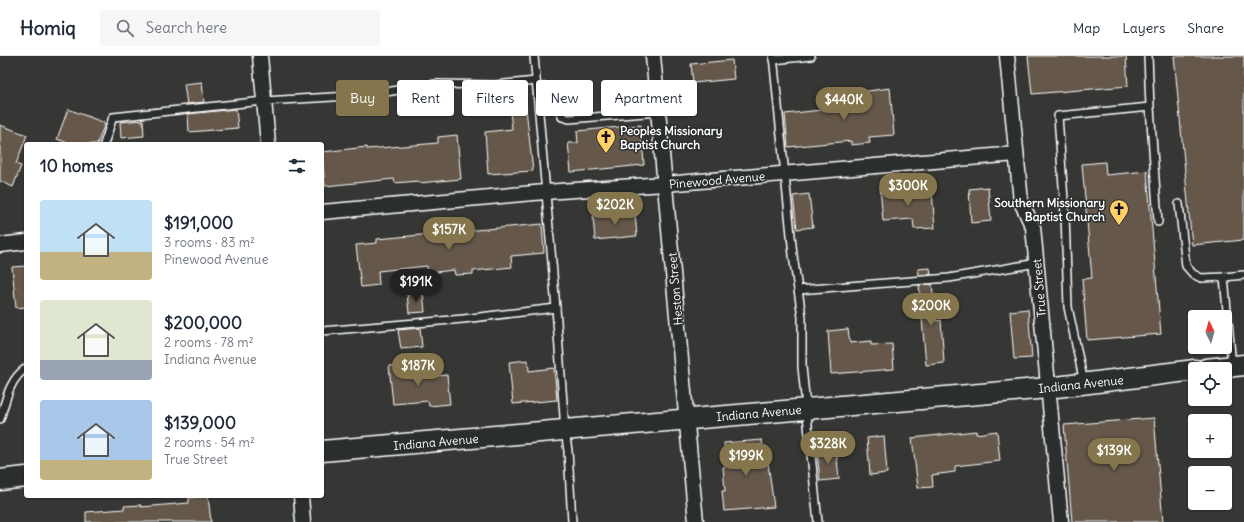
<!DOCTYPE html>
<html lang="en">
<head>
<meta charset="utf-8">
<style>
  :root { --surface:#fff; --page:#f6f6f7; --text:#1f2937; --muted:#747a83; --line:#e0e1e3; --accent:#84754c }
  body { margin:0; font-family:Delius,sans-serif; background:var(--page); color:var(--text); height:100vh; display:flex; flex-direction:column; font-size:15px; white-space:nowrap }
  * { box-sizing:border-box; margin:0 }
  p { font-size:13px; color:var(--muted) }
  .icon { flex:none; width:22px; height:22px; fill:none; stroke:currentColor; stroke-width:2; stroke-linecap:round; stroke-linejoin:round }
  .map { position:relative; flex:1; overflow:hidden }
  .sheet { position:absolute; left:24px; top:86px; width:300px; height:356px; display:flex; flex-direction:column; background:var(--surface); border-radius:4px; box-shadow:0 1px 3px #0004 }
  .sheet>* { flex:none }
  .top-card { position:absolute; left:336px; top:24px; width:380px; height:36px; display:flex; gap:8px }
  .needle { width:26px; rotate:355deg }
  .buttons { position:absolute; left:1188px; top:254px; display:grid; gap:8px }
  .buttons a { display:grid; place-items:center; width:44px; height:44px; border-radius:4px; background:var(--surface); box-shadow:0 1px 3px #0004; font-size:20px }
  .price { position:absolute; translate:-50% -34px; padding:0 9px; border-radius:14px; background:var(--accent); color:#fff; font-size:13px; line-height:26px; filter:drop-shadow(0 1px 2px #0008) }
  .price::after { content:''; position:absolute; left:50%; top:24px; width:12px; height:9px; margin-left:-6px; background:inherit; clip-path:polygon(0 0,100% 0,50% 100%) }
  .price.selected { background:#222; color:#fff }
  ul { padding:0; list-style:none }
  li { display:flex; align-items:center; gap:12px; height:100px; padding:0 16px }
  li span { display:grid; place-items:center; flex:none; width:112px; height:80px; border-radius:4px; color:#555 }
  li>.icon { margin-inline-start:auto }
  span .icon { width:48px; height:48px; fill:#fffc; stroke-width:1 }
  li b { font-size:17px }
  h2 { display:flex; justify-content:space-between; align-items:center; height:48px; padding:0 16px; font-size:17px }
  .pill { padding:0 14px; border-radius:4px; background:var(--surface); box-shadow:0 1px 3px #0004; font-size:14px; line-height:36px }
  .pill.selected { background:var(--accent); color:#fff }
  header { display:flex; align-items:center; gap:24px; box-sizing:border-box; height:56px; padding:0 20px; background:var(--surface); border-bottom:1px solid var(--line) }
  header strong { font-size:19px }
  nav { display:flex; gap:22px; margin-inline-start:auto; font-size:14px }
  .search { width:280px; height:36px; background:var(--page); display:flex; align-items:center; gap:10px; box-sizing:border-box; padding:0 14px; border-radius:4px; color:var(--muted); font-size:15px }
  .map>svg:first-child { display:block }
</style>
</head>
<body>
<header>
<strong>Homiq</strong>
<div class="search"><svg class="icon" aria-label="search" viewBox="0 0 24 24"><circle cx="10" cy="10" r="6"/><path d="M15 15l6 6"/></svg>Search here</div>
<nav><a>Map</a><a>Layers</a><a>Share</a></nav>
</header>
<div class="map">
<svg width="1244" height="466" viewBox="0 0 1244 466">
  <rect width="100%" height="100%" fill="#363634"/>
  <filter id="ink" filterUnits="userSpaceOnUse"><feTurbulence type="fractalNoise" baseFrequency=".025" numOctaves="2"/><feDisplacementMap in="SourceGraphic" scale="8" xChannelSelector="R" yChannelSelector="G"/><feConvolveMatrix kernelMatrix="1 2 1 2 8 2 1 2 1" color-interpolation-filters="sRGB"/></filter>
  <g filter="url(#ink)">
    <g fill="#65594c" stroke="#fff">
      <path d="M1028 0H1126L1128 30 1032 38Z"/>
      <path d="M1174 0H1244V184L1192 189Z"/>
      <path d="M732 4 734 23 693 27 691 8Z"/>
      <path d="M202 26 204 46 187 48 184 28Z"/>
      <path d="M890 32 894 79 869 81 870 87 851 89V85L788 91 785 58 848 51 846 38Z"/>
      <path d="M524 35 533 115 488 118 485 76 512 73 508 37Z"/>
      <path d="M68 53 105 67 97 88H71L57 83Z"/>
      <path d="M236 53 238 72 189 76 188 58Z"/>
      <path d="M143 64 144 80 121 82 120 66Z"/>
      <path d="M0 69 27 79 16 108 21 110 13 131 0 125Z"/>
      <path d="M641 69 644 109 571 116 568 87H578L577 75Z"/>
      <path d="M457 79 461 123 419 127 418 125 395 127 394 123 325 130 322 96 367 91V93L438 87V81Z"/>
      <path d="M1105 106 1106 119 1147 115 1161 278 1087 284 1082 223 1092 222 1082 108Z"/>
      <path d="M902 129 903 138 932 136 935 172 914 173 913 163 883 165 880 131Z"/>
      <path d="M988 131 991 165 971 167 969 133Z"/>
      <path d="M809 138 813 171 797 173 793 140Z"/>
      <path d="M635 157 637 180 595 184 593 160Z"/>
      <path d="M542 168 544 197 511 200 512 211 473 215V218L455 219 454 214 428 217 427 210 378 215 379 229 361 231 356 189 377 187V183Z"/>
      <path d="M26 210V251L16 252 12 211Z"/>
      <path d="M930 212 931 218 919 219 918 213Z"/>
      <path d="M932 228 936 265 941 264 944 307 926 309 919 229Z"/>
      <path d="M423 237 425 256 409 257 407 238Z"/>
      <path d="M1028 253 1032 302 1014 303 1010 255Z"/>
      <path d="M420 272 422 291 401 293 398 274Z"/>
      <path d="M848 273 850 287 871 285V289L892 288 894 313 831 318 828 275Z"/>
      <path d="M528 304 529 315 554 312 557 344 513 348 509 306Z"/>
      <path d="M410 309 412 322 447 319 450 348 429 350 428 345 393 348 389 310Z"/>
      <path d="M1154 362 1163 466H1072L1064 369Z"/>
      <path d="M976 375V378L997 375 1000 405 955 410V416L932 419 933 431 918 432 912 382Z"/>
      <path d="M884 380 887 417 870 419 867 382Z"/>
      <path d="M762 384 764 407H768L774 451 724 455 722 435H725L723 411 726 410 724 387Z"/>
      <path d="M836 393 839 423 820 425 817 394Z"/>
      <path d="M208 440 211 466H86V456L124 453V450L141 449V451L189 447V442Z"/>
    </g>
    <g fill="none" stroke-linecap="round" stroke-linejoin="round">
      <g stroke="#fff" stroke-width="10">
        <g id="lane">
          <path d="M534 0 556 252 565 374 568 395 572 466"/>
          <path d="M773 0 793 199 802 261V311L818 466"/>
          <path d="M1148 0 1150 51"/>
          <path d="M773 4 811 0"/>
          <path d="M537 31H554L558 34 562 61 569 63 658 56"/>
          <path d="M104 88 113 61 264 45 367 39 436 28 495 29 536 25"/>
          <path d="M1179 148 1186 210 1193 218 1201 222 1224 221"/>
          <path d="M798 234 949 222 1037 207"/>
          <path d="M322 275 463 263 556 252"/>
          <path d="M1232 310 1224 221 1244 219"/>
          <path d="M1084 327 1068 251 1065 158 1058 60 1150 51 1158 166"/>
          <path d="M0 363C6 344 9 324 26 312"/>
        </g>
      </g>
      <g stroke="#fff" stroke-width="17">
        <g id="street">
          <path d="M260 0 268 88"/>
          <path d="M653 0 696 466"/>
          <path d="M1007 0 1021 146 1033 171 1061 466"/>
          <path d="M322 156 545 136 665 128 1016 98"/>
          <path d="M0 189 26 186"/>
          <path d="M301 440 303 466"/>
        </g>
      </g>
      <g stroke="#fff" stroke-width="23">
        <g id="secondary">
          <path d="M1206 313 1244 309"/>
          <path d="M322 395 1048 332 1195 314"/>
          <path d="M0 424 26 421"/>
        </g>
      </g>
      <use href="#lane" stroke="#2a2d2e" stroke-width="7"/>
      <use href="#street" stroke="#2a2d2e" stroke-width="14"/>
      <use href="#secondary" stroke="#2a2d2e" stroke-width="20"/>
    </g>
  </g>
  <defs>
    <g id="church-pin" transform="scale(1)"><path d="M0 17L-7.5 6A9.5 9.5 0 1 1 7.5 6Z" fill="#ffd166" stroke="#2a2d2e"/><path d="M-1.2-6h2.4v3.5h3.3v2.4h-3.3V6h-2.4V-.1h-3.3v-2.4h3.3Z" fill="#111"/></g>
  </defs>
  <g fill-rule="evenodd">
    <use href="#church-pin" x="606" y="81"/>
    <use href="#church-pin" x="1119" y="153"/>
  </g>
  <g text-anchor="middle" dominant-baseline="central" stroke-width="3" stroke-linejoin="round" paint-order="stroke">
    <g font-size="12" font-weight="bold" fill="#fff" stroke="#2a2d2e" text-anchor="start">
      <text x="620" y="74">Peoples Missionary<tspan x="620" dy="14">Baptist Church</tspan></text>
      <text x="1105" y="146" text-anchor="end">Southern Missionary<tspan x="1105" dy="14">Baptist Church</tspan></text>
    </g>
    <g font-size="12" fill="#fff" stroke="#2a2d2e">
      <text transform="translate(717 124) rotate(-5)">Pinewood Avenue</text>
      <text transform="translate(1039 232) rotate(-95)">True Street</text>
      <text transform="translate(675 233) rotate(-95)">Heston Street</text>
      <text transform="translate(1081 328) rotate(-6)">Indiana Avenue</text>
      <text transform="translate(759 357) rotate(-5)">Indiana Avenue</text>
      <text transform="translate(436 386) rotate(-5)">Indiana Avenue</text>
    </g>
  </g>
</svg>
<div class="buttons">
<a><svg class="needle" viewBox="-14 -14 28 28"><path d="M0-13l5 13h-10z" fill="#e53935"/><path d="M0 13l5-13h-10z" fill="#747a83"/></svg></a>
<a><svg class="icon" aria-label="locate" viewBox="0 0 24 24"><circle cx="12" cy="12" r="6"/><path d="M12 2v4M12 18v4M2 12h4M18 12h4"/></svg></a>
<a>+</a>
<a>−</a>
</div>
<b class="price" style="left:844px;top:65px">$440K</b>
<b class="price" style="left:908px;top:151px">$300K</b>
<b class="price" style="left:615px;top:170px">$202K</b>
<b class="price" style="left:449px;top:195px">$157K</b>
<b class="price selected" style="left:416px;top:247px">$191K</b>
<b class="price" style="left:931px;top:271px">$200K</b>
<b class="price" style="left:418px;top:331px">$187K</b>
<b class="price" style="left:828px;top:409px">$328K</b>
<b class="price" style="left:1114px;top:416px">$139K</b>
<b class="price" style="left:746px;top:421px">$199K</b>
<div class="top-card">
<a class="pill selected">Buy</a>
<a class="pill">Rent</a>
<a class="pill">Filters</a>
<a class="pill">New</a>
<a class="pill">Apartment</a>
</div>
<section class="sheet">
<h2>10 homes<svg class="icon" aria-label="filters" viewBox="0 0 24 24"><path d="M4 7h16M4 17h16"/><circle cx="9" cy="7" r="2"/><circle cx="15" cy="17" r="2"/></svg></h2>
<ul>
<li><span style="background:linear-gradient(#bfe0f5 65%,#c2b280 0)"><svg class="icon" aria-label="home" viewBox="0 0 24 24"><path d="M3 11l9-7 9 7M6 9v11h12V9"/></svg></span><div><b>$191,000</b><p>3 rooms · 83 m²</p><p>Pinewood Avenue</p></div></li>
<li><span style="background:linear-gradient(#dfe7d0 75%,#9aa5b1 0)"><svg class="icon" aria-label="home" viewBox="0 0 24 24"><path d="M3 11l9-7 9 7M6 9v11h12V9"/></svg></span><div><b>$200,000</b><p>2 rooms · 78 m²</p><p>Indiana Avenue</p></div></li>
<li><span style="background:linear-gradient(#a9c7e8 75%,#c2b280 0)"><svg class="icon" aria-label="home" viewBox="0 0 24 24"><path d="M3 11l9-7 9 7M6 9v11h12V9"/></svg></span><div><b>$139,000</b><p>2 rooms · 54 m²</p><p>True Street</p></div></li>
</ul>
</section>
</div>
</body>
</html>
